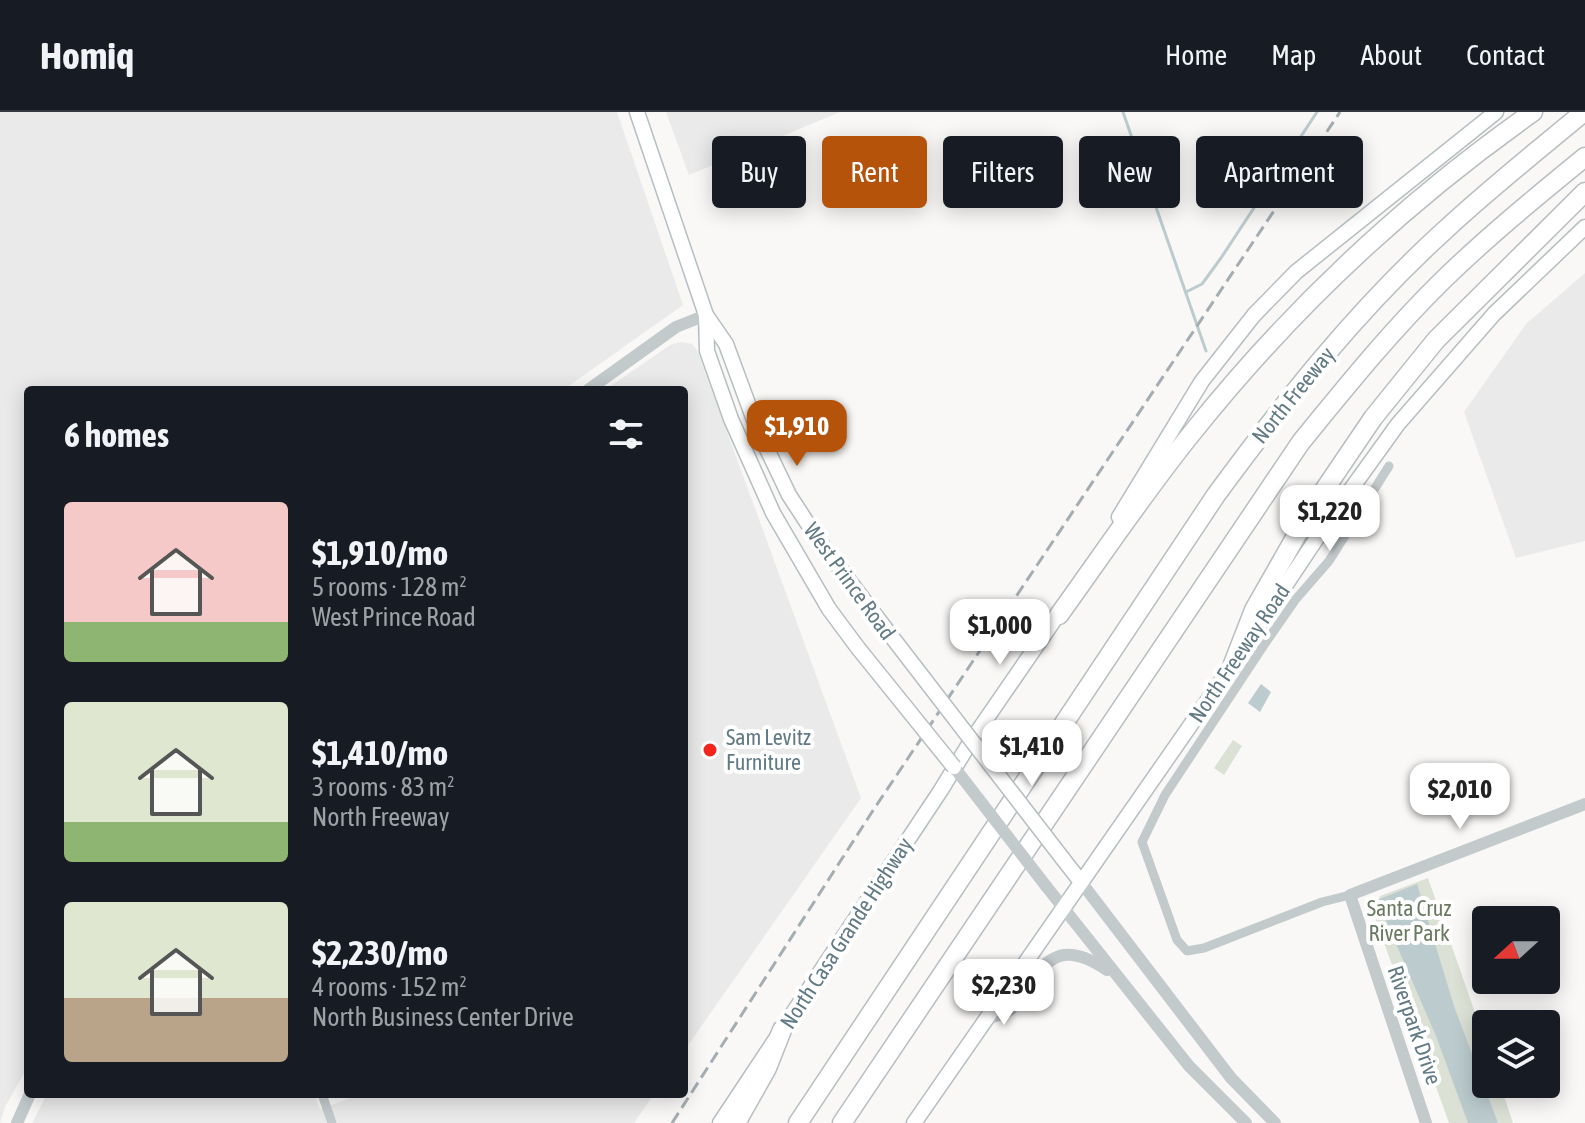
<!DOCTYPE html>
<html lang="en">
<head>
<meta charset="utf-8">
<style>
  :root { --surface:#171b24; --page:#20242c; --text:#f1f3f6; --muted:#9ea1a6; --line:#363941; --accent:#b45309 }
  body { margin:0; font-family:"Asap Condensed",sans-serif; background:var(--page); color:var(--text); height:100vh; display:flex; flex-direction:column; font-size:30px; white-space:nowrap }
  * { box-sizing:border-box; margin:0 }
  p { font-size:26px; color:var(--muted) }
  .icon { flex:none; width:44px; height:44px; fill:none; stroke:currentColor; stroke-width:2; stroke-linecap:round; stroke-linejoin:round }
  .map { position:relative; flex:1; overflow:hidden }
  .side { position:absolute; left:24px; top:274px; width:664px; height:712px; display:flex; flex-direction:column; background:var(--surface); border-radius:8px; box-shadow:0 4px 20px #0003 }
  .side>* { flex:none }
  .top-card { position:absolute; left:712px; top:24px; width:752px; height:72px; display:flex; gap:16px }
  .needle { width:52px; rotate:249deg }
  .controls { position:absolute; left:1472px; top:794px; display:grid; gap:16px }
  .controls a { display:grid; place-items:center; width:88px; height:88px; border-radius:8px; background:var(--surface); box-shadow:0 4px 20px #0003; font-size:40px }
  .price { position:absolute; translate:-50% -68px; padding:0 18px; border-radius:16px; background:#fff; color:#222; font-size:26px; line-height:52px; filter:drop-shadow(0 2px 4px #0008) }
  .price::after { content:''; position:absolute; left:50%; top:48px; width:24px; height:18px; margin-left:-12px; background:inherit; clip-path:polygon(0 0,100% 0,50% 100%) }
  .price.active { background:var(--accent); color:#fff }
  ul { padding:0; list-style:none }
  li { display:flex; align-items:center; gap:24px; height:200px; padding:0 40px }
  li span { display:grid; place-items:center; flex:none; width:224px; height:160px; border-radius:8px; color:#555 }
  li>.icon { margin-inline-start:auto }
  span .icon { width:96px; height:96px; fill:#fffc; stroke-width:1 }
  li b { font-size:34px }
  h2 { display:flex; justify-content:space-between; align-items:center; height:96px; padding:0 40px; font-size:34px }
  .pill { padding:0 28px; border-radius:8px; background:var(--surface); box-shadow:0 4px 20px #0003; font-size:28px; line-height:72px }
  .pill.active { background:var(--accent); color:#fff }
  header { display:flex; align-items:center; gap:48px; box-sizing:border-box; height:112px; padding:0 40px; background:var(--surface); border-bottom:2px solid var(--line) }
  header strong { font-size:38px }
  nav { display:flex; gap:44px; margin-inline-start:auto; font-size:28px }
  .map>svg:first-child { display:block }
</style>
</head>
<body>
<header>
<strong>Homiq</strong>
<nav><a>Home</a><a>Map</a><a>About</a><a>Contact</a></nav>
</header>
<div class="map">
<svg width="1585" height="1011" viewBox="0 0 1585 1011">
  <rect width="100%" height="100%" fill="#f9f8f6"/>
  <g fill="#e9eae9">
    <path d="M0 0H617L683 193 563 278H28V954L5 995 0 1011Z"/>
    <path d="M666 0H840L689 63Z"/>
    <path d="M1585 161V429L1516 446 1464 300 1526 212Z"/>
    <path d="M681 230 692 232 697 238 861 686 684 939V278H605L670 233Z"/>
    <path d="M47 982H314L320 997 362 982H654L634 1011H32Z"/>
  </g>
  <g fill="#dce1d6">
    <path d="M1233 628 1242 634 1224 663 1214 656Z"/>
    <path d="M1428 766 1486 932V972H1500L1513 1011H1449L1374 803 1380 784Z"/>
  </g>
  <g fill="#bcccce">
    <path d="M1261 572 1271 580 1260 600 1248 591Z"/>
    <path d="M1417 772 1454 894 1498 1011H1468L1436 924 1377 788Z"/>
  </g>
  <g fill="none" stroke-linecap="round" stroke-linejoin="round">
    <g stroke="#bcccce" stroke-width="3">
      <path d="M1123 0 1206 239"/>
      <path d="M1186 180 1202 172 1221 146 1317 0"/>
    </g>
    <g stroke="#b5bec1" stroke-width="17">
      <g id="secondary">
        <path d="M637 0 706 203 707 239 731 307 773 401 829 497 858 536"/>
        <path d="M706 203 726 232 757 316 789 383 819 429 885 516"/>
        <path d="M1119 405 1202 269 1254 203 1296 160 1496 0"/>
        <path d="M1063 747 1081 770"/>
        <path d="M720 1011 941 678 971 629 1064 494"/>
        <path d="M914 1011 1233 552 1331 405 1398 312 1494 202 1585 115"/>
      </g>
    </g>
    <g stroke="#b8bec0" stroke-width="21">
      <g id="motorway">
        <path d="M1059 503C1103 442 1145 379 1192 321 1290 198 1404 91 1533 0"/>
        <path d="M1233 552 1254 498 1312 396 1373 306 1436 228 1585 80"/>
        <path d="M736 1011 767 956 782 918"/>
        <path d="M798 1011 1216 383C1285 289 1357 198 1444 119 1489 77 1537 39 1584 0"/>
        <path d="M842 1011 1301 330C1346 275 1391 219 1442 169 1487 125 1536 85 1585 45"/>
      </g>
    </g>
    <g stroke="#c3cacc" stroke-width="9">
      <path d="M1350 783 1322 790 1204 836 1187 839 1177 828 1142 730 1165 683 1264 533 1296 487 1329 449 1389 354"/>
      <path d="M322 982 332 1011"/>
    </g>
    <g stroke="#c3cacc" stroke-width="12">
      <path d="M588 278 676 215 706 203"/>
      <path d="M1081 770 1231 966 1275 1011"/>
      <path d="M1046 774 1189 954 1246 1011"/>
      <path d="M986 907C993 904 1004 903 1010 898 1015 893 1020 883 1024 877 1050 841 1067 831 1107 858"/>
      <path d="M17 1011 30 982"/>
      <path d="M1426 1011 1350 783 1585 692"/>
    </g>
    <use href="#secondary" stroke="#fff" stroke-width="14"/>
    <use href="#motorway" stroke="#fff" stroke-width="18"/>
    <path stroke="#a4aeb2" stroke-width="3" stroke-dasharray="12 6" stroke-linecap="butt" d="M672 1011 872 700 1340 0"/>
    <g stroke="#b5bec1" stroke-width="17" stroke-linecap="butt">
      <g id="secondary-bridge">
        <path d="M885 516 1063 747"/>
        <path d="M858 536 954 655"/>
      </g>
    </g>
    <path stroke="#c3cacc" stroke-width="12" d="M954 655 1046 774"/>
    <use href="#secondary-bridge" stroke="#fff" stroke-width="14"/>
  </g>
  <circle fill="#f4251b" stroke="#fff" stroke-width="3" cx="710" cy="638" r="8"/>
  <g text-anchor="middle" dominant-baseline="central" stroke-width="8" stroke-linejoin="round" paint-order="stroke">
    <g font-size="22" fill="#617a84" stroke="#fff">
      <text transform="translate(1293 283) rotate(-51)">North Freeway</text>
      <text transform="translate(850 469) rotate(54)">West Prince Road</text>
      <text transform="translate(1239 541) rotate(-56)">North Freeway Road</text>
      <text transform="translate(846 821) rotate(-57)">North Casa Grande Highway</text>
      <text transform="translate(1415 913) rotate(71)">Riverpark Drive</text>
    </g>
    <g font-size="22" fill="#617a84" stroke="#fff" text-anchor="start">
      <text x="726" y="625">Sam Levitz<tspan x="726" dy="25">Furniture</tspan></text>
    </g>
    <g font-size="22" fill="#6a7a60" stroke="#fff">
      <text x="1409" y="796">Santa Cruz<tspan x="1409" dy="25">River Park</tspan></text>
    </g>
  </g>
</svg>
<div class="controls">
<a><svg class="needle" viewBox="-14 -14 28 28"><path d="M0-13l5 13h-10z" fill="#e53935"/><path d="M0 13l5-13h-10z" fill="#9ea1a6"/></svg></a>
<a><svg class="icon" aria-label="layers" viewBox="0 0 24 24"><path d="M12 4l9 5-9 5-9-5zM3 14l9 5 9-5"/></svg></a>
</div>
<b class="price active" style="left:797px;top:356px">$1,910</b>
<b class="price" style="left:1330px;top:441px">$1,220</b>
<b class="price" style="left:1000px;top:555px">$1,000</b>
<b class="price" style="left:1032px;top:676px">$1,410</b>
<b class="price" style="left:1460px;top:719px">$2,010</b>
<b class="price" style="left:1004px;top:915px">$2,230</b>
<div class="top-card">
<a class="pill">Buy</a>
<a class="pill active">Rent</a>
<a class="pill">Filters</a>
<a class="pill">New</a>
<a class="pill">Apartment</a>
</div>
<section class="side">
<h2>6 homes<svg class="icon" aria-label="filters" viewBox="0 0 24 24"><path d="M4 7h16M4 17h16"/><circle cx="9" cy="7" r="2"/><circle cx="15" cy="17" r="2"/></svg></h2>
<ul>
<li><span style="background:linear-gradient(#f6c9c9 75%,#8fb573 0)"><svg class="icon" aria-label="home" viewBox="0 0 24 24"><path d="M3 11l9-7 9 7M6 9v11h12V9"/></svg></span><div><b>$1,910/mo</b><p>5 rooms · 128 m²</p><p>West Prince Road</p></div></li>
<li><span style="background:linear-gradient(#dfe7d0 75%,#8fb573 0)"><svg class="icon" aria-label="home" viewBox="0 0 24 24"><path d="M3 11l9-7 9 7M6 9v11h12V9"/></svg></span><div><b>$1,410/mo</b><p>3 rooms · 83 m²</p><p>North Freeway</p></div></li>
<li><span style="background:linear-gradient(#dfe7d0 60%,#b9a48a 0)"><svg class="icon" aria-label="home" viewBox="0 0 24 24"><path d="M3 11l9-7 9 7M6 9v11h12V9"/></svg></span><div><b>$2,230/mo</b><p>4 rooms · 152 m²</p><p>North Business Center Drive</p></div></li>
</ul>
</section>
</div>
</body>
</html>
